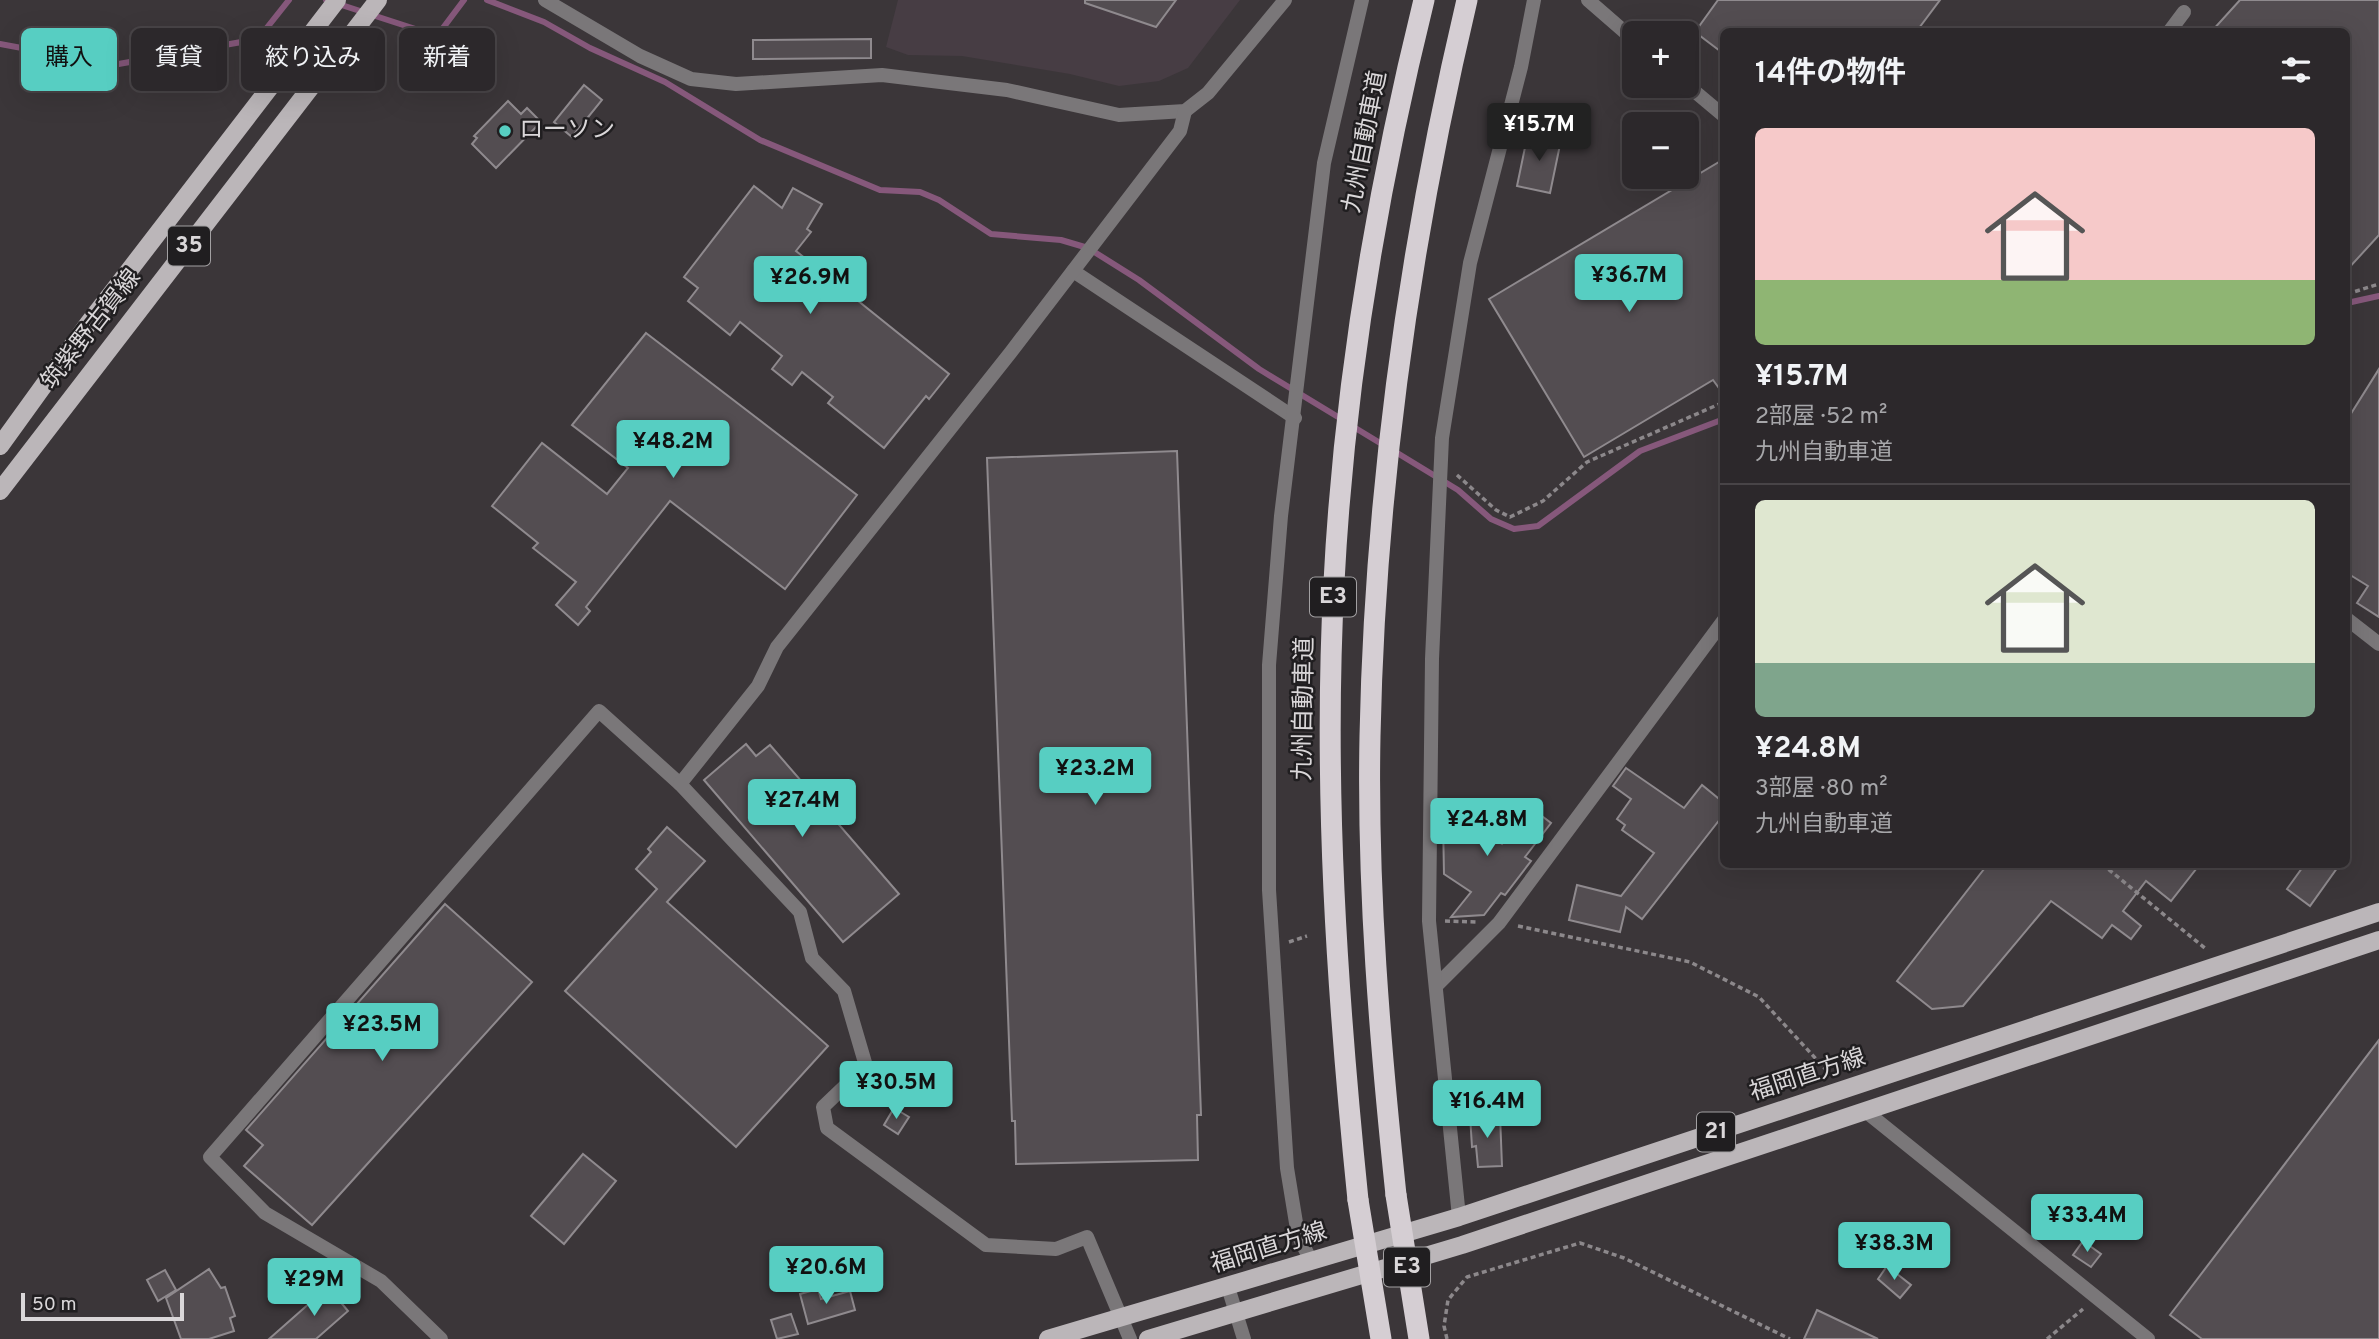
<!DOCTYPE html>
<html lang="ja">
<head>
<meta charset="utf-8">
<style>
  :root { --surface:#2c282b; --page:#383437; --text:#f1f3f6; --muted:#a6a6a9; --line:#484447; --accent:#57cec2 }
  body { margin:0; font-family:Overpass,"Noto Sans JP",sans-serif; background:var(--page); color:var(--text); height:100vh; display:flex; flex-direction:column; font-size:26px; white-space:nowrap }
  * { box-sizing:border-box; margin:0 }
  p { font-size:23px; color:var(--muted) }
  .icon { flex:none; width:38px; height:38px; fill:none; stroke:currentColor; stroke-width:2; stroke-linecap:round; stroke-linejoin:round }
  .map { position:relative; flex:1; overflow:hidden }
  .drawer { position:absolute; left:1720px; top:28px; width:630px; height:840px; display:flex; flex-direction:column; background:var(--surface); border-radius:10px; box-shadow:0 7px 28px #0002,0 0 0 2px var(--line) }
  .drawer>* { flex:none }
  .banner { position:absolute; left:21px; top:28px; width:665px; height:63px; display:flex; gap:14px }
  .controls { position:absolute; left:1622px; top:21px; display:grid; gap:14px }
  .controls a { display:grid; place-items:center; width:77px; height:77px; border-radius:10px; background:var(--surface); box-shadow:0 7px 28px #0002,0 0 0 2px var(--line); font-size:35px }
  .scale { position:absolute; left:21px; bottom:18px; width:163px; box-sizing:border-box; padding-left:7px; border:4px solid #dad7d9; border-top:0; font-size:19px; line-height:24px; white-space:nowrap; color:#dad7d9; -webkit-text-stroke:5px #201e20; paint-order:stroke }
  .price { position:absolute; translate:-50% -60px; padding:0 16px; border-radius:7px; background:var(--accent); color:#111; font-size:23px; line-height:46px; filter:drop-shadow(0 2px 4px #0008) }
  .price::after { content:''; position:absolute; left:50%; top:42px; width:21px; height:16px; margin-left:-10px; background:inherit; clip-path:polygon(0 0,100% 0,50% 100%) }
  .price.on { background:#222; color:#fff }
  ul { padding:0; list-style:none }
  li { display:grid; align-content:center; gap:14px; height:371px; padding:0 35px }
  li+li { border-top:2px solid var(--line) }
  li span { display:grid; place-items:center; height:217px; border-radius:10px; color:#555 }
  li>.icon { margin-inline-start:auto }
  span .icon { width:126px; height:126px; fill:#fffc; stroke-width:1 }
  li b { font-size:30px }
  h2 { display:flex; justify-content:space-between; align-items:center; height:84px; padding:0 35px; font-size:30px }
  .pill { padding:0 24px; border-radius:10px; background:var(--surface); box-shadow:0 7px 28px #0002,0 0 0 2px var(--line); font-size:24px; line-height:63px }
  .pill.on { background:var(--accent); color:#111 }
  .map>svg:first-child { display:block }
</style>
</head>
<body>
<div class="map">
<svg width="2379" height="1339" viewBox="0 0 2379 1339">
  <rect width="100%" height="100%" fill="#3b3639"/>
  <path fill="#473d44" d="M898 0H1240L1188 68 1159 81 1119 86 1070 74 962 56 908 55 886 47Z"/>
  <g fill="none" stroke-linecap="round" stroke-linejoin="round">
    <g stroke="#86587b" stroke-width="6">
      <path d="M326 0 437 36 464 0"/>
      <path d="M487 0 544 22 590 48 665 82 760 140 880 190 920 192 939 200 991 234 1061 240 1088 248 1139 280 1259 369 1343 420"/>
      <path d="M0 44 113 65 258 39 289 0"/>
      <path d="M2347 303 2379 296"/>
      <path d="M1352 426 1385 446"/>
      <path d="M1394 451 1458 490 1491 519 1514 529 1538 526 1640 451 1724 419"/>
    </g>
  </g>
  <g fill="#534d51" stroke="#8f8a8e" stroke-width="2">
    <path d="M1085 0H1176L1156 27 1085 3Z"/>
    <path d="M1718 0H1940L1916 32H1724V54L1695 32Z"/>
    <path d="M2240 0H2379V235L2347 270V32H2211Z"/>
    <path d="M871 39V58L753 59V40Z"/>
    <path d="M584 85 602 100 572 137 554 122Z"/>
    <path d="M508 101 521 114 527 108 541 122 496 168 472 144 477 138 474 136Z"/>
    <path d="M1528 133 1561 140 1550 193 1517 186Z"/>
    <path d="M1724 159V395L1713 380 1584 457 1489 299Z"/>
    <path d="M754 186 782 208 793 188 822 204 807 229 811 232 796 251 949 374 929 399 926 396 884 448 828 403 833 397 802 372 792 385 772 369 782 356 740 322 730 335 688 301 698 288 684 277Z"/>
    <path d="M646 333 857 495 785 589 670 501 586 607 590 611 578 625 556 605 576 582 533 548 538 543 492 506 542 443 607 494 628 468 572 425Z"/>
    <path d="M2379 369V617L2357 603 2368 586 2347 573V420Z"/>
    <path d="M1177 451 1201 1115H1197L1198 1160 1016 1164 1015 1121H1012L987 458Z"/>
    <path d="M746 744 756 756 770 745 899 894 843 942 704 780Z"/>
    <path d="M1626 768 1684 808 1702 785 1724 803V814L1642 919 1626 907 1620 932 1569 920 1577 885 1621 896 1654 853 1622 830 1625 825 1617 819 1631 799 1613 786Z"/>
    <path d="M1530 807 1551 823 1525 857 1531 861 1505 895 1501 893 1484 915 1451 917 1471 892 1444 874 1443 821 1450 808 1502 844Z"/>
    <path d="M667 827 705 861 667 902 828 1046 736 1147 565 991 657 889 636 869 651 852 648 849Z"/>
    <path d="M1988 864H2200L2171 901 2146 881 2123 911 2141 926 2131 939 2112 925 2102 938 2051 901 1963 1006 1932 1009 1897 981Z"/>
    <path d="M2305 864H2340L2310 906 2287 889Z"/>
    <path d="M445 904 532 982 312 1225 244 1166 263 1145 246 1130Z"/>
    <path d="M2379 1040V1339H2202L2170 1315Z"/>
    <path d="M894 1108 909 1117 898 1134 884 1125Z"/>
    <path d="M1470 1115H1500L1502 1166 1478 1167 1476 1146 1472 1147Z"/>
    <path d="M583 1154 616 1181 564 1244 531 1216Z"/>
    <path d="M2083 1241 2101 1254 2091 1267 2073 1255Z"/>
    <path d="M1887 1266 1911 1285 1900 1298 1878 1279Z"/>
    <path d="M209 1269 221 1288 225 1287 235 1316 230 1318 234 1331 209 1339H181L166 1298Z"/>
    <path d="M165 1270 176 1290 158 1301 147 1280Z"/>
    <path d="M328 1287 348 1311 316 1339H269Z"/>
    <path d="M818 1289 821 1299 850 1291 855 1310 808 1324 800 1294Z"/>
    <path d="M1817 1310 1878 1339H1804Z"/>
    <path d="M791 1314 798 1334 777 1339 771 1320Z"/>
  </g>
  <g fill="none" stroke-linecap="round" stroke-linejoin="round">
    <g stroke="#8c888b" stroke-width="3.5" stroke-dasharray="5 3.5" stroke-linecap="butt">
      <path d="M2347 294 2379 284"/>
      <path d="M1457 475 1496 510 1510 517 1543 501 1587 462 1724 402"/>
      <path d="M2102 864 2206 949"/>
      <path d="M1445 921 1476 922"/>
      <path d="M1518 926 1690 962 1759 997 1829 1073"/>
      <path d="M1289 942 1307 936"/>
      <path d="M1447 1339 1444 1326 1448 1300 1467 1277 1580 1243 1624 1258 1790 1339"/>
      <path d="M2047 1339 2083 1309"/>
    </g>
    <g stroke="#7a7779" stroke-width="14">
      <path d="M545 0 640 56 691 79 736 84 882 75 1007 90 1119 115 1185 111 1208 93 1285 0"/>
      <path d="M1588 0 1634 40"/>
      <path d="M2169 32 2184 12"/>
      <path d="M1687 85 1724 116"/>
      <path d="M1073 271 1295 418"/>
      <path d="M2347 619 2379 644"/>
      <path d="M1436 986 1499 923 1724 620"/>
      <path d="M1864 1110 2148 1339"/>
      <path d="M1459 1217 1429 921 1432 659 1442 438 1470 263 1521 67 1534 0"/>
      <path d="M1311 1261 1298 1235 1287 1168 1269 890V665L1281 516 1324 163 1362 0"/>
      <path d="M441 1339 381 1281 265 1213 210 1157 599 711 680 784"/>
      <path d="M1130 1339 1087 1237 1056 1249 986 1245 827 1128 823 1107 866 1066 844 991 812 958 800 912 680 784 758 686 777 647 1011 352 1180 131 1185 111"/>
    </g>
    <path stroke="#7a7779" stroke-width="14" d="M1228 1287 1244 1339"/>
    <g stroke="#bbb6b9" stroke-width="18">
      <path d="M0 446 88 324 337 0"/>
      <path d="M0 491 378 0"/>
      <path d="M1048 1339 1459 1217 2379 912"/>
      <path d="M1148 1339 1462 1245 2379 940"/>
    </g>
    <g stroke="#d5ced3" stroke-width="21">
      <path d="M1396 1195C1380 1043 1367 889 1370 736 1375 488 1410 241 1467 0"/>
      <path d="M1358 1200C1337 994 1323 788 1334 582 1344 386 1377 190 1424 0"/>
    </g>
    <g stroke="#d5ced3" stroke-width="21">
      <path d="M1396 1195 1419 1339"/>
      <path d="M1358 1200 1381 1339"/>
    </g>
  </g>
  <circle fill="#57cec2" stroke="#201e20" stroke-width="2.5" cx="505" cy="131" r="7"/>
  <g text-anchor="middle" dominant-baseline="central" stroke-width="5" stroke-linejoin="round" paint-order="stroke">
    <g fill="#201e20" stroke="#a2a0a2" stroke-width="2">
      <rect x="168" y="226.5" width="42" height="39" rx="5"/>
      <rect x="1310" y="577.5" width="46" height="39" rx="5"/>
      <rect x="1697" y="1112.5" width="38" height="39" rx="5"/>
      <rect x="1384" y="1247.5" width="46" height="39" rx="5"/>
    </g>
    <g font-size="23" font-weight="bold" fill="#dad7d9">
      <text x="189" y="246">35</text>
      <text x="1333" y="597">E3</text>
      <text x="1716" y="1132">21</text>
      <text x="1407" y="1267">E3</text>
    </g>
    <g font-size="24" fill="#dad7d9" stroke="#201e20" text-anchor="start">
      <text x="519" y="131">ローソン</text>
    </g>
    <g font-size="24" fill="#dad7d9" stroke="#201e20">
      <text transform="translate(1366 142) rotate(-79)">九州自動車道</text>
      <text transform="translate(92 330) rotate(-52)">筑紫野古賀線</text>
      <text transform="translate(1305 709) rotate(-89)">九州自動車道</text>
      <text transform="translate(1808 1076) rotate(-18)">福岡直方線</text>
      <text transform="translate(1269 1249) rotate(-17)">福岡直方線</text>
    </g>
  </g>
</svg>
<div class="controls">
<a>+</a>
<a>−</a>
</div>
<div class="scale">50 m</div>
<b class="price on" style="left:1539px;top:163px">¥15.7M</b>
<b class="price" style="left:1629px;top:314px">¥36.7M</b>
<b class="price" style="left:810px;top:316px">¥26.9M</b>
<b class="price" style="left:673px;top:480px">¥48.2M</b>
<b class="price" style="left:1095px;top:807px">¥23.2M</b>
<b class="price" style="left:802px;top:839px">¥27.4M</b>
<b class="price" style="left:1487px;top:858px">¥24.8M</b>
<b class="price" style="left:382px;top:1063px">¥23.5M</b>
<b class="price" style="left:896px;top:1121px">¥30.5M</b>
<b class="price" style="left:1487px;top:1140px">¥16.4M</b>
<b class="price" style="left:2087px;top:1254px">¥33.4M</b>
<b class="price" style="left:1894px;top:1282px">¥38.3M</b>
<b class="price" style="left:826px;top:1306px">¥20.6M</b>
<b class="price" style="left:314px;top:1318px">¥29M</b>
<div class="banner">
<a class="pill on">購入</a>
<a class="pill">賃貸</a>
<a class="pill">絞り込み</a>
<a class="pill">新着</a>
</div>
<section class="drawer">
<h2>14件の物件<svg class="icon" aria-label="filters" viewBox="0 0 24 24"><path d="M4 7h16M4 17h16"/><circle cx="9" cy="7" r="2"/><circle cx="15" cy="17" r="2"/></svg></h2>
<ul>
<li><span style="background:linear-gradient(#f6c9c9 70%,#8fb573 0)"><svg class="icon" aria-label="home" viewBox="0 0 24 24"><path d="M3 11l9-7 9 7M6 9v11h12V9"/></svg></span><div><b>¥15.7M</b><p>2部屋 · 52 m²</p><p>九州自動車道</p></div></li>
<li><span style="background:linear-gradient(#dfe7d0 75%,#7fa58c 0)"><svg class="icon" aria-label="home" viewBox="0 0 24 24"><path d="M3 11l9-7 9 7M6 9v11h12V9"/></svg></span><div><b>¥24.8M</b><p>3部屋 · 80 m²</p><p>九州自動車道</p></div></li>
</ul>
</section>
</div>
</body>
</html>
